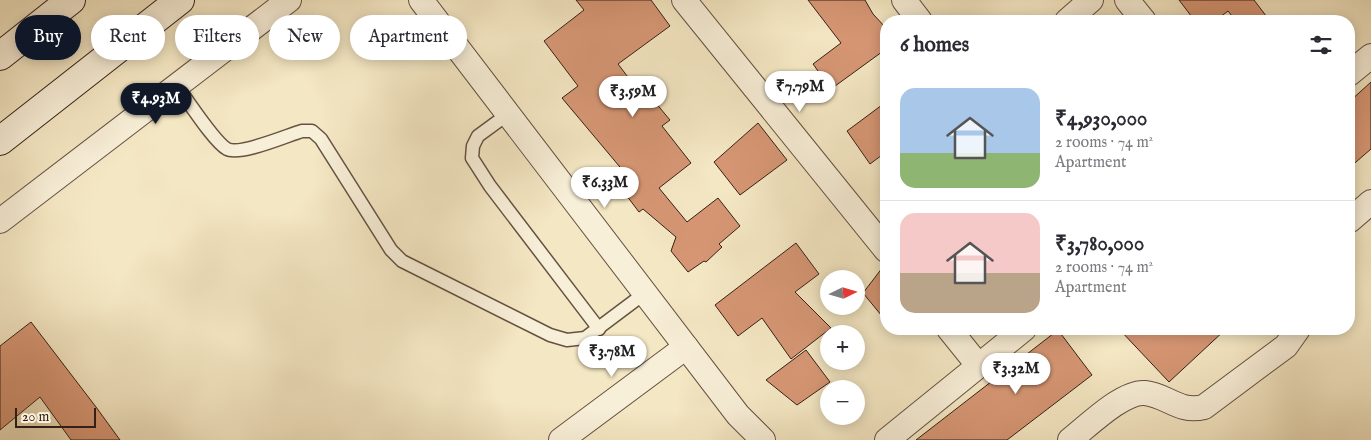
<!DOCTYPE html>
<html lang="en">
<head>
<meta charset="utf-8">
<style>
  :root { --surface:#fff; --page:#f2f2f3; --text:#2b2b33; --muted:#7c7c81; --line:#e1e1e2; --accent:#111827 }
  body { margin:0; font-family:"IM FELL English",serif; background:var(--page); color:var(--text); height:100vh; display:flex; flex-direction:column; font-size:19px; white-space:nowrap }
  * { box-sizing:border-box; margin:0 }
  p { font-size:16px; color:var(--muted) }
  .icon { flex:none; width:28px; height:28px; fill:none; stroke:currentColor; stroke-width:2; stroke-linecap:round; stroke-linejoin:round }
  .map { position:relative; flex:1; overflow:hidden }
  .panel { position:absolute; left:880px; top:15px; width:475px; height:320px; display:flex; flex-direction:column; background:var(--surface); border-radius:20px; box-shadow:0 2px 12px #0003 }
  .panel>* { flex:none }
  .top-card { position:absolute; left:15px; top:15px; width:475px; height:45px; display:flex; gap:10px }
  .needle { width:32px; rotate:85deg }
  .fabs { position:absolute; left:820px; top:270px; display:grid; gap:10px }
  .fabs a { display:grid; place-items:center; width:45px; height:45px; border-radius:50%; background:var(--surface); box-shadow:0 2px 12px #0003; font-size:25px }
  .scale { position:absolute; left:15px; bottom:12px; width:81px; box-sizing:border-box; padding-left:5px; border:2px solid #352018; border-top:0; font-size:14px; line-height:18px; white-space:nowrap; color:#352018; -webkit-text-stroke:4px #f8efd8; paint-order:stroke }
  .price { position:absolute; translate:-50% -42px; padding:0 11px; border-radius:18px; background:#fff; color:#222; font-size:16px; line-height:32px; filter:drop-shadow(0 1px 2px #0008) }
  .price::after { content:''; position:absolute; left:50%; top:30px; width:15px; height:11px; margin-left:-8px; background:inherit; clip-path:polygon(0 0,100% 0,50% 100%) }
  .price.current { background:var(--accent); color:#fff }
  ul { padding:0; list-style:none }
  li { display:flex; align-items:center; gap:15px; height:125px; padding:0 20px }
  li+li { border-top:1px solid var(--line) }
  li span { display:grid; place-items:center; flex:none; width:140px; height:100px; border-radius:15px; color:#555 }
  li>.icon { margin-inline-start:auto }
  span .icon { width:60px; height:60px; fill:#fffc; stroke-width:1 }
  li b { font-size:21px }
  h2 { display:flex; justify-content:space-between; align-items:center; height:60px; padding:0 20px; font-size:21px }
  .tag { padding:0 18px; border-radius:22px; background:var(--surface); box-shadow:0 2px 12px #0003; font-size:18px; line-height:45px }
  .tag.current { background:var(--accent); color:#fff }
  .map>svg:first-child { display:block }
</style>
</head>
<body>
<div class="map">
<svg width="1371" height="440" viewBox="0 0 1371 440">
  <rect width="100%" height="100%" fill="#f4e7c3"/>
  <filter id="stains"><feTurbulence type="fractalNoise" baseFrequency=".004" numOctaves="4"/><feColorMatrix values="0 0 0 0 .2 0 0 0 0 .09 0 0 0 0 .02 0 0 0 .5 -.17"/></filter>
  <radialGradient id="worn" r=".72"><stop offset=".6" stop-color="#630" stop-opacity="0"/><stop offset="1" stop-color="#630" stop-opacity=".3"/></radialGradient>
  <g fill="#d69674" stroke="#352018">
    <path d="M576 0H651L670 26 618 64 650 106 655 102 670 120 662 126 691 163 659 188 687 222 718 198 740 226 719 244 722 247 706 262 704 261 688 272 671 251 676 237 643 209 639 212 620 187 630 179 562 98 578 86 544 41 584 10Z"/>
    <path d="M808 0H865L873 14 886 28V49L831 89 813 64 841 43Z"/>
    <path d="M1179 0H1254L1270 21H1236L1228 11 1215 21H1195Z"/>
    <path d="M1371 82V149L1349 168V102Z"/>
    <path d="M886 102V152L870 164 847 131Z"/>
    <path d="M758 123 787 160 740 195 714 162Z"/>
    <path d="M796 243 819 274 795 292 831 328 791 359 762 318 738 336 715 305Z"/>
    <path d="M886 263V321L863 293Z"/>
    <path d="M31 322 96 407 120 440H71L40 397 0 430V346Z"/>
    <path d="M1119 329H1226L1169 382Z"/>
    <path d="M1058 330 1092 375 1007 440H916Z"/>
    <path d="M806 350 830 382 797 405 766 380Z"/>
  </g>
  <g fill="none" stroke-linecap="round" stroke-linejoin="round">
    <g stroke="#655243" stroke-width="15">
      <g id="lane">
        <path d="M176 85C187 99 214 142 227 149 240 156 288 135 302 131H312L321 139 391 250 402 261 550 335 567 340 585 338 645 293"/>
        <path d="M508 114 478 136 473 146 472 158 490 186 599 329"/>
      </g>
    </g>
    <g stroke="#655243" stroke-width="26">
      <g id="street">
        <path d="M421 0 738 415 763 440"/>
        <path d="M684 0 886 250"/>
        <path d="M904 0 920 21"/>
        <path d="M1127 0 1144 21"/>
        <path d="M1067 21 1091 0"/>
        <path d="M1349 74 1371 56"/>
        <path d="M0 221 289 0"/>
        <path d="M1349 221 1371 202"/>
        <path d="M949 329 978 365"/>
        <path d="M561 440 686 347"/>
        <path d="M887 440 1024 329"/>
        <path d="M1070 440C1088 426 1123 391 1145 393 1167 395 1178 413 1204 407L1286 346 1298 329"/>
      </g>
    </g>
    <g stroke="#352018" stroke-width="30">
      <g id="secondary">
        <path d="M0 56 71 0"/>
        <path d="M0 141 180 0"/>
      </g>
    </g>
    <use href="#lane" stroke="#f8efd8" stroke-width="12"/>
    <use href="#street" stroke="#f8efd8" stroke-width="24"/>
    <use href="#secondary" stroke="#f8efd8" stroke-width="28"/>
  </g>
  <rect width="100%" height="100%" filter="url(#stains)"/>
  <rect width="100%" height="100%" fill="url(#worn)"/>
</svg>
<div class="fabs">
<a><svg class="needle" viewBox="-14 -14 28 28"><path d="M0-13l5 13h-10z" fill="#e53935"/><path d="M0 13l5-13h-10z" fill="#7c7c81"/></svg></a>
<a>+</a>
<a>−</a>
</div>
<div class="scale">20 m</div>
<b class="price" style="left:800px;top:113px">₹7.79M</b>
<b class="price" style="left:633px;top:118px">₹3.59M</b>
<b class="price current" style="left:156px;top:125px">₹4.93M</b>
<b class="price" style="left:605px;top:209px">₹6.33M</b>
<b class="price" style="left:612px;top:378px">₹3.78M</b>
<b class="price" style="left:1016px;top:395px">₹3.32M</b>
<div class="top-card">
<a class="tag current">Buy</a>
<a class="tag">Rent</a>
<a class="tag">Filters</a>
<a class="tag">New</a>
<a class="tag">Apartment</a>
</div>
<section class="panel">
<h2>6 homes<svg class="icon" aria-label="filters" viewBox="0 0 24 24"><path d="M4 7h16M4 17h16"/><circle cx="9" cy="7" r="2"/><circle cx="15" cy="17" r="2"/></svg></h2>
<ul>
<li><span style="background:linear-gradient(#a9c7e8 65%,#8fb573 0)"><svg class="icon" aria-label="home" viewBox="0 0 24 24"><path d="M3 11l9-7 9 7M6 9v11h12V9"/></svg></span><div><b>₹4,930,000</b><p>2 rooms · 74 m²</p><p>Apartment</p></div></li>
<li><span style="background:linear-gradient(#f6c9c9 60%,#b9a48a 0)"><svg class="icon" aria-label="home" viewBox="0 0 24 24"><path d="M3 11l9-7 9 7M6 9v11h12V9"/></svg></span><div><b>₹3,780,000</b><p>2 rooms · 74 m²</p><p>Apartment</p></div></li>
</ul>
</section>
</div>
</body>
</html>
